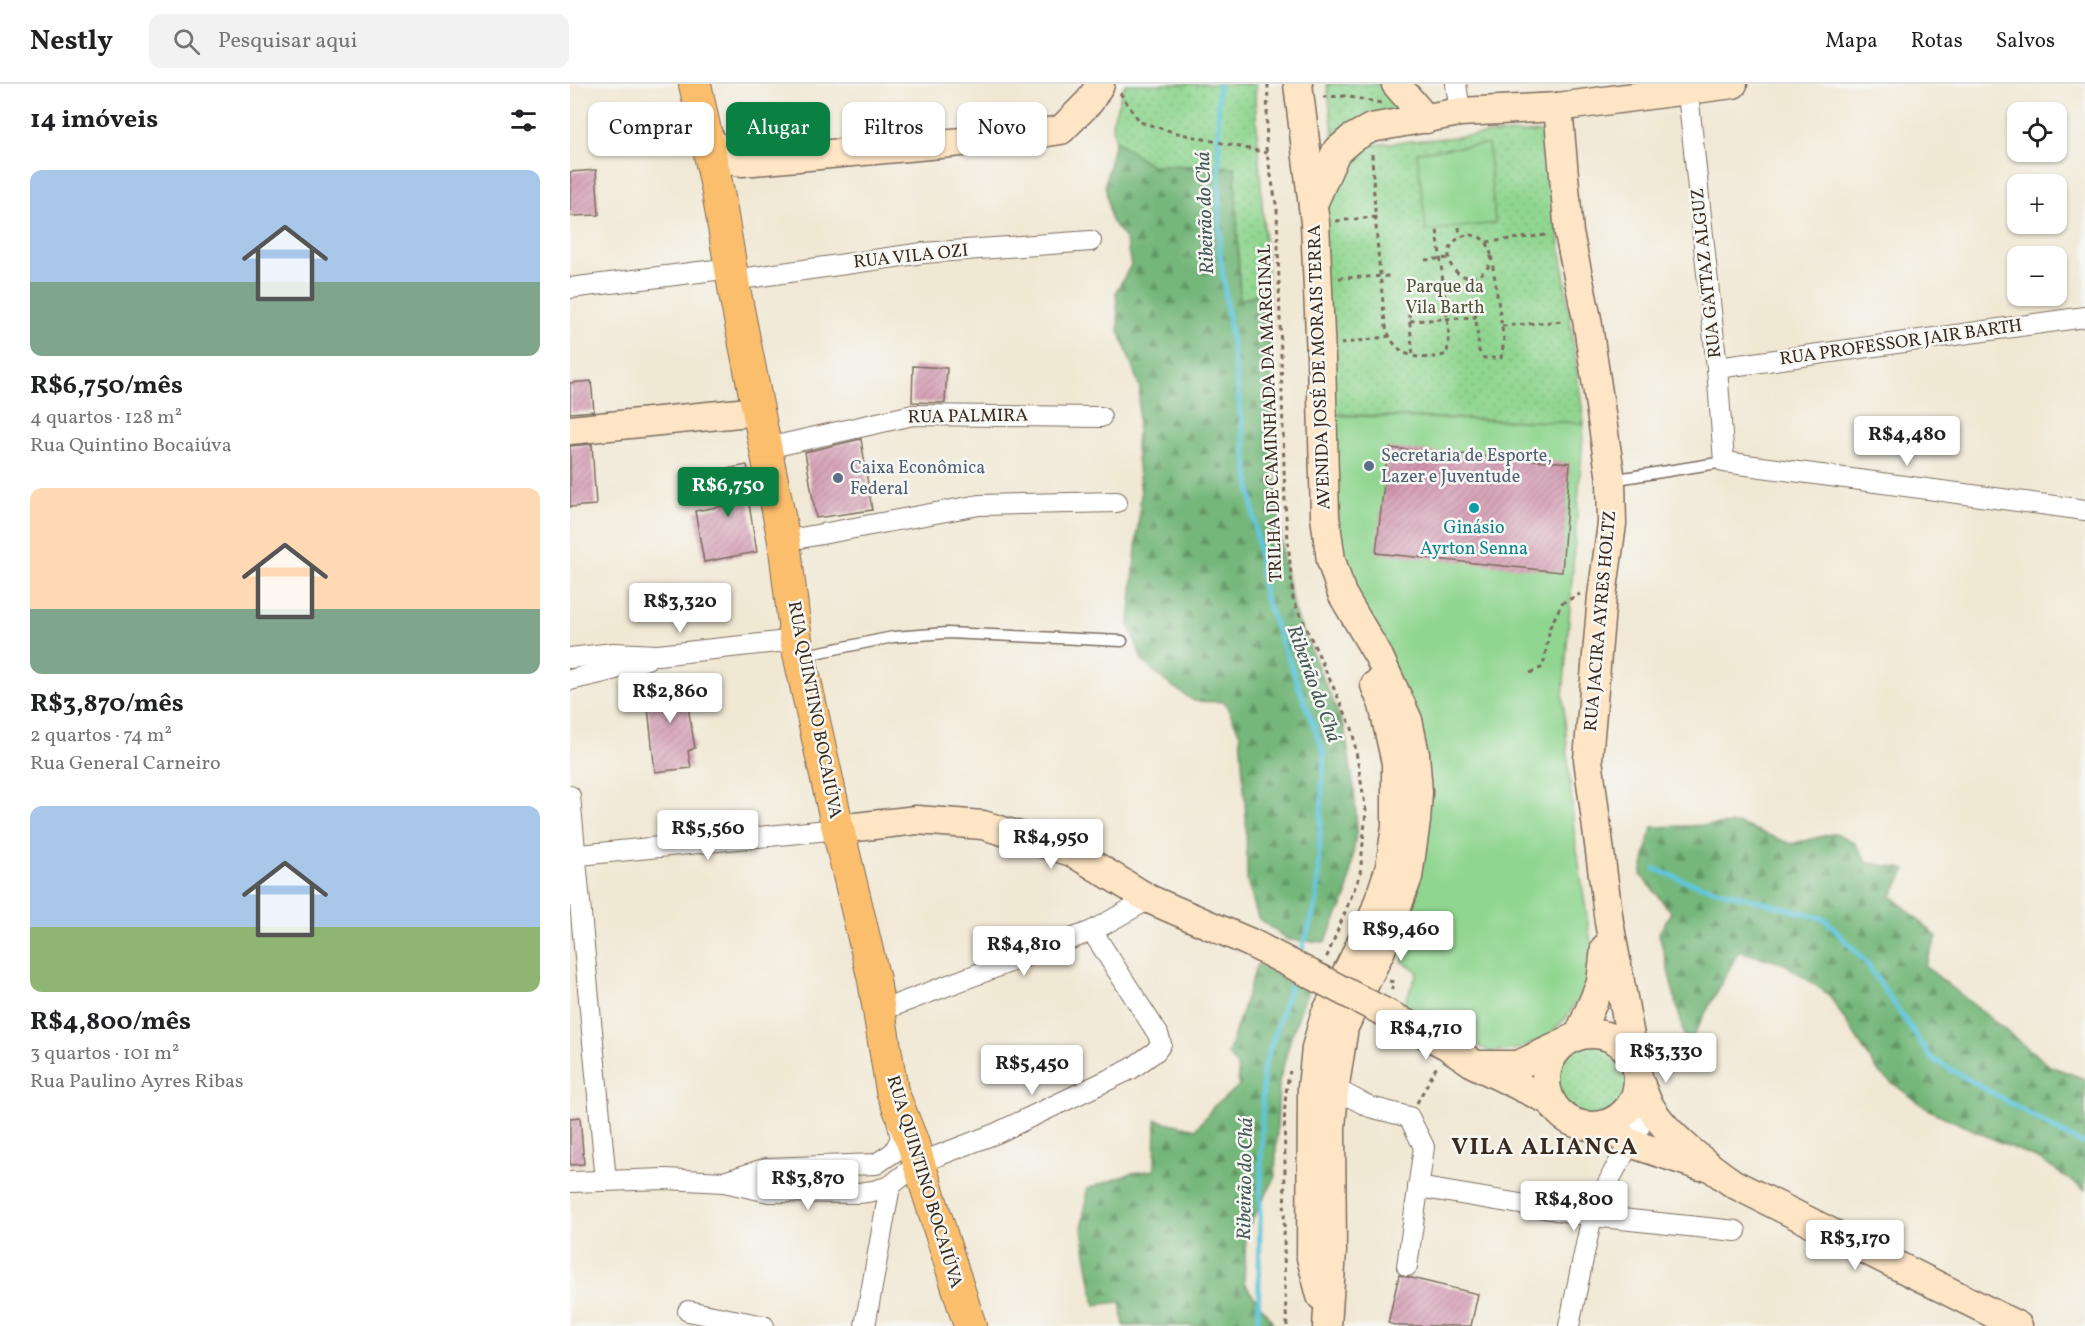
<!DOCTYPE html>
<html lang="pt">
<head>
<meta charset="utf-8">
<style>
  :root { --surface:#fff; --page:#f2f2f2; --text:#202124; --muted:#757577; --line:#e0e0e0; --accent:#0b8043 }
  body { margin:0; font-family:Vollkorn,serif; background:var(--page); color:var(--text); height:100vh; display:flex; flex-direction:column; font-size:22px; white-space:nowrap }
  * { box-sizing:border-box; margin:0 }
  p { font-size:20px; color:var(--muted) }
  .icon { flex:none; width:33px; height:33px; fill:none; stroke:currentColor; stroke-width:2; stroke-linecap:round; stroke-linejoin:round }
  .map { position:relative; flex:1; overflow:hidden }
  .side { display:flex; flex-direction:column; background:var(--surface); width:570px }
  .side>* { flex:none }
  .top-card { position:absolute; left:18px; top:18px; width:570px; height:54px; display:flex; gap:12px }
  .tools { position:absolute; left:1437px; top:18px; display:grid; gap:12px }
  .tools a { display:grid; place-items:center; width:60px; height:60px; border-radius:12px; background:var(--surface); box-shadow:0 2px 4px #0004; font-size:30px }
  .price { position:absolute; translate:-50% -51px; padding:0 14px; border-radius:6px; background:#fff; color:#222; font-size:20px; line-height:39px; filter:drop-shadow(0 2px 3px #0008) }
  .price::after { content:''; position:absolute; left:50%; top:36px; width:18px; height:14px; margin-left:-9px; background:inherit; clip-path:polygon(0 0,100% 0,50% 100%) }
  .price.active { background:var(--accent); color:#fff }
  ul { padding:0; list-style:none }
  li { display:grid; align-content:center; gap:12px; height:318px; padding:0 30px }
  li span { display:grid; place-items:center; height:186px; border-radius:12px; color:#555 }
  li>.icon { margin-inline-start:auto }
  span .icon { width:108px; height:108px; fill:#fffc; stroke-width:1 }
  li b { font-size:26px }
  h2 { display:flex; justify-content:space-between; align-items:center; height:72px; padding:0 30px; font-size:26px }
  .chip { padding:0 21px; border-radius:12px; background:var(--surface); box-shadow:0 2px 4px #0004; font-size:21px; line-height:54px }
  .chip.active { background:var(--accent); color:#fff }
  header { display:flex; align-items:center; gap:36px; box-sizing:border-box; height:84px; padding:0 30px; background:var(--surface); border-bottom:2px solid var(--line) }
  header strong { font-size:28px }
  nav { display:flex; gap:33px; margin-inline-start:auto; font-size:21px }
  .search { width:420px; height:54px; background:var(--page); display:flex; align-items:center; gap:15px; box-sizing:border-box; padding:0 21px; border-radius:12px; color:var(--muted); font-size:22px }
  main { display:flex; flex:1; min-height:0 }
  .map>svg:first-child { display:block }
</style>
</head>
<body>
<header>
<strong>Nestly</strong>
<div class="search"><svg class="icon" aria-label="search" viewBox="0 0 24 24"><circle cx="10" cy="10" r="6"/><path d="M15 15l6 6"/></svg>Pesquisar aqui</div>
<nav><a>Mapa</a><a>Rotas</a><a>Salvos</a></nav>
</header>
<main>
<section class="side">
<h2>14 imóveis<svg class="icon" aria-label="filters" viewBox="0 0 24 24"><path d="M4 7h16M4 17h16"/><circle cx="9" cy="7" r="2"/><circle cx="15" cy="17" r="2"/></svg></h2>
<ul>
<li><span style="background:linear-gradient(#a9c7e8 60%,#7fa58c 0)"><svg class="icon" aria-label="home" viewBox="0 0 24 24"><path d="M3 11l9-7 9 7M6 9v11h12V9"/></svg></span><div><b>R$6,750/mês</b><p>4 quartos · 128 m²</p><p>Rua Quintino Bocaiúva</p></div></li>
<li><span style="background:linear-gradient(#ffd9b3 65%,#7fa58c 0)"><svg class="icon" aria-label="home" viewBox="0 0 24 24"><path d="M3 11l9-7 9 7M6 9v11h12V9"/></svg></span><div><b>R$3,870/mês</b><p>2 quartos · 74 m²</p><p>Rua General Carneiro</p></div></li>
<li><span style="background:linear-gradient(#a9c7e8 65%,#8fb573 0)"><svg class="icon" aria-label="home" viewBox="0 0 24 24"><path d="M3 11l9-7 9 7M6 9v11h12V9"/></svg></span><div><b>R$4,800/mês</b><p>3 quartos · 101 m²</p><p>Rua Paulino Ayres Ribas</p></div></li>
</ul>
</section>
<div class="map">
<svg width="1515" height="1242" viewBox="0 0 1515 1242">
  <defs>
    <pattern id="grass-dots" width="8" height="8" patternUnits="userSpaceOnUse" patternTransform="scale(1.5)"><rect width="8" height="8" fill="#90d690"/><path d="M2 2h.1M6 6h.1" fill="none" stroke="#7db87c" stroke-width="1.8" stroke-linecap="round"/></pattern>
    <pattern id="forest-firs" width="22" height="20" patternUnits="userSpaceOnUse" patternTransform="scale(1.5)"><rect width="22" height="20" fill="#74b77a"/><path d="M5 1l3.5 6h-7zM16 11l3.5 6h-7z" fill="#609563"/></pattern>
    <pattern id="building-hatch" width="6" height="6" patternUnits="userSpaceOnUse" patternTransform="scale(1.5)"><rect width="6" height="6" fill="#d194ae"/><path d="M-1 1l2-2M0 6l6-6M5 7l2-2" fill="none" stroke="#ab798d"/></pattern>
  </defs>
  <rect width="100%" height="100%" fill="#f6f6f2"/>
  <filter id="ink" filterUnits="userSpaceOnUse"><feTurbulence type="fractalNoise" baseFrequency=".0167" numOctaves="2"/><feDisplacementMap in="SourceGraphic" scale="12" xChannelSelector="R" yChannelSelector="G"/><feConvolveMatrix kernelMatrix="1 2 1 2 8 2 1 2 1" color-interpolation-filters="sRGB"/></filter>
  <filter id="wash" filterUnits="userSpaceOnUse"><feTurbulence type="fractalNoise" baseFrequency=".008" numOctaves="4" result="noise"/><feDisplacementMap in="SourceGraphic" scale="24" xChannelSelector="R" yChannelSelector="G"/><feGaussianBlur stdDeviation="1.35" result="paint"/><feColorMatrix in="noise" values="0 0 0 0 0 0 0 0 0 0 0 0 0 0 0 0 0 1.4 0 .05"/><feComposite in="paint" operator="in"/></filter>
  <g filter="url(#wash)">
    <rect width="100%" height="100%" fill="#f1e8d4"/>
    <g fill="url(#grass-dots)" stroke="#668057" stroke-width="1.5">
      <path d="M555 0H686L685 15 698 206 670 216 664 84 581 81 545 56 542 38Z"/>
      <path d="M757 0H812L837 31 764 57Z"/>
      <path d="M975 48 1014 339 756 330 752 128 780 81 799 61 920 50Z"/>
      <circle cx="1020" cy="995" r="38"/>
    </g>
    <g fill="url(#forest-firs)" stroke="#58704c" stroke-width="1.5">
      <path d="M545 56 581 81 665 83 670 216 698 206 705 383 713 475 724 527 774 643 784 704 787 743 777 811 755 858 718 856 688 834 677 796 676 732 670 650 655 618 624 617 596 598 572 576 559 539 571 410 566 364 570 304 549 246 546 208 561 181 556 156 541 137 535 100Z"/>
      <path d="M1170 740 1221 760 1266 749 1285 759 1298 779 1336 785 1322 812 1367 853 1355 882 1480 982 1515 995V1106L1470 1076 1359 1026 1309 989 1259 911 1215 880 1169 867 1117 963 1089 849 1101 828 1071 791 1082 743Z"/>
      <path d="M687 880 738 906 721 953 709 998 705 1094 676 1147 674 1199 702 1237 703 1242H554L550 1218 525 1221 512 1146 517 1105 562 1089 585 1086 586 1036 626 1045 644 1022 669 1002 667 982 658 970Z"/>
    </g>
    <g fill="#90d690" stroke="#668057" stroke-width="1.5">
      <path d="M918 60 925 139 856 147 847 68Z"/>
      <path d="M756 331 1014 339 993 613 1004 747 1021 860 1018 899 996 934 977 953 949 965 921 968 832 924 848 888 833 878 855 749 771 470Z"/>
    </g>
    <g fill="none" stroke-linecap="round" stroke-linejoin="round">
      <g stroke="#60c6de" stroke-width="5">
        <path d="M648 0 650 168 694 511 754 669 747 817 729 875"/>
        <path d="M1085 785 1118 798 1255 835 1295 877 1361 974 1508 1058 1515 1059"/>
        <path d="M688 1242 693 987 724 890"/>
      </g>
    </g>
    <g id="blocks">
      <g fill="url(#building-hatch)">
        <path d="M26 86 29 131 0 132V88Z"/>
        <path d="M343 282 377 284 375 319 342 318Z"/>
        <path d="M21 297 24 327 0 329V299Z"/>
        <path d="M291 355 302 426 246 434 235 368Z"/>
        <path d="M22 360 26 421 0 423V362Z"/>
        <path d="M818 364 1000 379 992 488 806 469Z"/>
        <path d="M177 381 183 407 177 408 187 468 134 478 125 427 153 422 146 387Z"/>
        <path d="M113 593 125 664 118 667 121 684 85 688 75 596Z"/>
        <path d="M10 1033 14 1080 0 1081V1034Z"/>
        <path d="M829 1191 908 1210 901 1242H828L818 1239Z"/>
      </g>
    </g>
  </g>
  <g filter="url(#ink)">
    <use href="#blocks" fill-opacity="0" stroke="#7b6c5e" stroke-width="1.5"/>
    <g fill="none" stroke-linecap="round" stroke-linejoin="round">
      <g stroke="#7b6c5e" stroke-width="13">
        <g id="service">
          <path d="M1041 396 1154 378"/>
          <path d="M231 572 323 553 377 549 552 557"/>
        </g>
      </g>
      <g stroke="#7b6c5e" stroke-width="22">
        <g id="minor">
          <path d="M886 0 890 28"/>
          <path d="M1117 0 1147 284 1154 378 1515 426"/>
          <path d="M163 196 353 169 521 157"/>
          <path d="M0 204 161 184"/>
          <path d="M1147 284 1515 233"/>
          <path d="M197 364 343 331 531 333"/>
          <path d="M214 457 409 421 547 418"/>
          <path d="M0 574 43 569 88 571 226 556"/>
          <path d="M0 596 39 587 77 575"/>
          <path d="M0 712 36 1097"/>
          <path d="M0 772 268 745"/>
          <path d="M310 927 522 847 579 815"/>
          <path d="M764 1007 773 1009 800 1023 839 1033 854 1063 837 1182"/>
          <path d="M157 1097 197 1084 306 1080 324 1068 331 1054 327 1036"/>
          <path d="M0 1098 96 1095 154 1098 199 1108 289 1109 303 1107 320 1102 349 1079 427 1049 561 985 586 967 591 960 588 950 522 847"/>
          <path d="M848 1103 1022 1132 1166 1147"/>
          <path d="M118 1227 194 1242"/>
          <path d="M295 1242 320 1102"/>
          <path d="M999 1242 1022 1132 1043 1089 1080 1024"/>
        </g>
      </g>
      <g stroke="#7b6c5e" stroke-width="31">
        <g id="secondary">
          <path d="M728 0 745 139 751 273 755 433 761 476 772 510 809 573 838 636 845 670 848 708 846 737 838 793 811 866 774 943 764 1007 761 1044 762 1167 757 1242"/>
          <path d="M826 0 856 35"/>
          <path d="M988 23 999 149 1017 235 1041 396 1042 440 1032 512 1018 675 1039 838 1065 979"/>
          <path d="M134 43C141 59 153 77 172 78L436 54 491 46 520 17 530 0"/>
          <path d="M743 120 766 68 781 55 801 44 890 28 988 23 1163 0"/>
          <path d="M0 346 189 327"/>
          <path d="M268 745 347 736 413 741 502 768 579 815 681 859"/>
          <path d="M831 937 876 961 904 980 980 1017"/>
          <circle cx="1022" cy="996" r="46"/>
          <path d="M1009 951 1031 899 1035 864"/>
          <path d="M912 981H948L991 961"/>
          <path d="M1068 994C1072 1003 1075 1015 1081 1024 1096 1050 1139 1083 1164 1100L1448 1242"/>
          <path d="M1034 1041 1060 1059 1130 1082"/>
          <path d="M751 1212 741 1174 742 1003 746 964 755 931 784 874 805 828 820 783 826 743V679L813 621 805 601"/>
        </g>
      </g>
      <g stroke="#7b6c5e" stroke-width="34">
        <path id="primary" d="M125 0 148 108 166 215 214 457 226 556 268 745 304 896 322 1007 342 1057 400 1242"/>
      </g>
      <g stroke="#7b6c5e" stroke-width="3" stroke-dasharray="4.5 4.5" stroke-linecap="butt">
        <path d="M698 0 696 64 707 125 715 420 723 515 782 644 796 727 790 791 756 875"/>
        <path d="M550 9 570 38 607 49 697 69"/>
        <path d="M753 13 775 12 811 19"/>
        <path d="M802 70C804 116 807 163 812 209 814 224 813 245 823 258 835 276 859 276 877 270L879 251 867 145"/>
        <path d="M766 137 806 133"/>
        <path d="M889 143 890 153"/>
        <circle cx="900" cy="172" r="21"/>
        <path d="M917 158 976 151"/>
        <path d="M855 176 879 174"/>
        <path d="M902 193 909 267 914 274H931L934 257 921 170"/>
        <path d="M769 194 821 192"/>
        <path d="M838 220 843 272"/>
        <path d="M840 237 906 233"/>
        <path d="M932 242 994 237"/>
        <path d="M771 260 820 252"/>
        <path d="M960 589 973 583 980 543 992 519 1010 510"/>
        <path d="M819 897 824 898 821 907"/>
        <path d="M847 1019 867 982"/>
        <path d="M717 1242C713 1189 714 1137 715 1084 715 1052 712 1018 720 987"/>
      </g>
      <use href="#service" stroke="#fff" stroke-width="10"/>
      <use href="#minor" stroke="#fff" stroke-width="20"/>
      <use href="#secondary" stroke="#fde5c5" stroke-width="28"/>
      <use href="#primary" stroke="#fabe6d" stroke-width="32"/>
      <g stroke="#7b6c5e" stroke-width="31" stroke-linecap="butt">
        <path id="secondary-bridge" d="M681 859 831 937"/>
      </g>
      <use href="#secondary-bridge" stroke="#fde5c5" stroke-width="28"/>
    </g>
  </g>
  <g fill="#5c6f8a" stroke="#f6f6f2" stroke-width="2">
    <circle cx="799" cy="382" r="6"/>
    <circle cx="268" cy="394" r="6"/>
  </g>
  <circle fill="#0f9aa8" stroke="#f6f6f2" stroke-width="2" cx="904" cy="424" r="6"/>
  <g text-anchor="middle" dominant-baseline="central" stroke-width="5" stroke-linejoin="round" paint-order="stroke">
    <g font-size="18" fill="#3b2a1e" stroke="#f6f6f2">
      <text transform="translate(341 173) rotate(-6)">RUA VILA OZI</text>
      <text transform="translate(1137 189) rotate(-96)">RUA GATTAZ ALGUZ</text>
      <text transform="translate(1331 259) rotate(-8)">RUA PROFESSOR JAIR BARTH</text>
      <text transform="translate(750 283) rotate(-92)">AVENIDA JOSÉ DE MORAIS TERRA</text>
      <text transform="translate(701 329) rotate(-92)">TRILHA DE CAMINHADA DA MARGINAL</text>
      <text transform="translate(398 333) rotate(-1)">RUA PALMIRA</text>
      <text transform="translate(1031 537) rotate(-85)">RUA JACIRA AYRES HOLTZ</text>
      <text transform="translate(244 626) rotate(79)">RUA QUINTINO BOCAIÚVA</text>
      <text transform="translate(354 1098) rotate(73)">RUA QUINTINO BOCAIÚVA</text>
    </g>
    <g font-size="18" fill="#50553a" stroke="#f6f6f2">
      <text x="875" y="203">Parque da<tspan x="875" dy="21">Vila Barth</tspan></text>
    </g>
    <g font-size="18" fill="#4e5e75" stroke="#f6f6f2" text-anchor="start">
      <text x="811" y="372">Secretaria de Esporte,<tspan x="811" dy="21">Lazer e Juventude</tspan></text>
      <text x="280" y="384">Caixa Econômica<tspan x="280" dy="21">Federal</tspan></text>
    </g>
    <g font-size="18" fill="#0d838f" stroke="#f6f6f2">
      <text x="904" y="444">Ginásio<tspan x="904" dy="21">Ayrton Senna</tspan></text>
    </g>
    <g font-size="20" font-style="italic" fill="#465958" stroke="#f6f6f2">
      <text transform="translate(636 129) rotate(-92)">Ribeirão do Chá</text>
      <text transform="translate(743 600) rotate(70)">Ribeirão do Chá</text>
      <text transform="translate(676 1095) rotate(-89)">Ribeirão do Chá</text>
    </g>
    <g font-size="24" font-weight="bold" letter-spacing="1.5" fill="#3b2a1e" stroke="#f6f6f2">
      <text x="975" y="1064">VILA ALIANCA</text>
    </g>
  </g>
</svg>
<div class="tools">
<a><svg class="icon" aria-label="locate" viewBox="0 0 24 24"><circle cx="12" cy="12" r="6"/><path d="M12 2v4M12 18v4M2 12h4M18 12h4"/></svg></a>
<a>+</a>
<a>−</a>
</div>
<b class="price" style="left:1337px;top:383px">R$4,480</b>
<b class="price active" style="left:158px;top:434px">R$6,750</b>
<b class="price" style="left:110px;top:550px">R$3,320</b>
<b class="price" style="left:100px;top:640px">R$2,860</b>
<b class="price" style="left:138px;top:777px">R$5,560</b>
<b class="price" style="left:481px;top:786px">R$4,950</b>
<b class="price" style="left:831px;top:878px">R$9,460</b>
<b class="price" style="left:454px;top:893px">R$4,810</b>
<b class="price" style="left:856px;top:977px">R$4,710</b>
<b class="price" style="left:1096px;top:1000px">R$3,330</b>
<b class="price" style="left:462px;top:1012px">R$5,450</b>
<b class="price" style="left:238px;top:1127px">R$3,870</b>
<b class="price" style="left:1004px;top:1148px">R$4,800</b>
<b class="price" style="left:1285px;top:1187px">R$3,170</b>
<div class="top-card">
<a class="chip">Comprar</a>
<a class="chip active">Alugar</a>
<a class="chip">Filtros</a>
<a class="chip">Novo</a>
</div>
</div>
</main>
</body>
</html>
